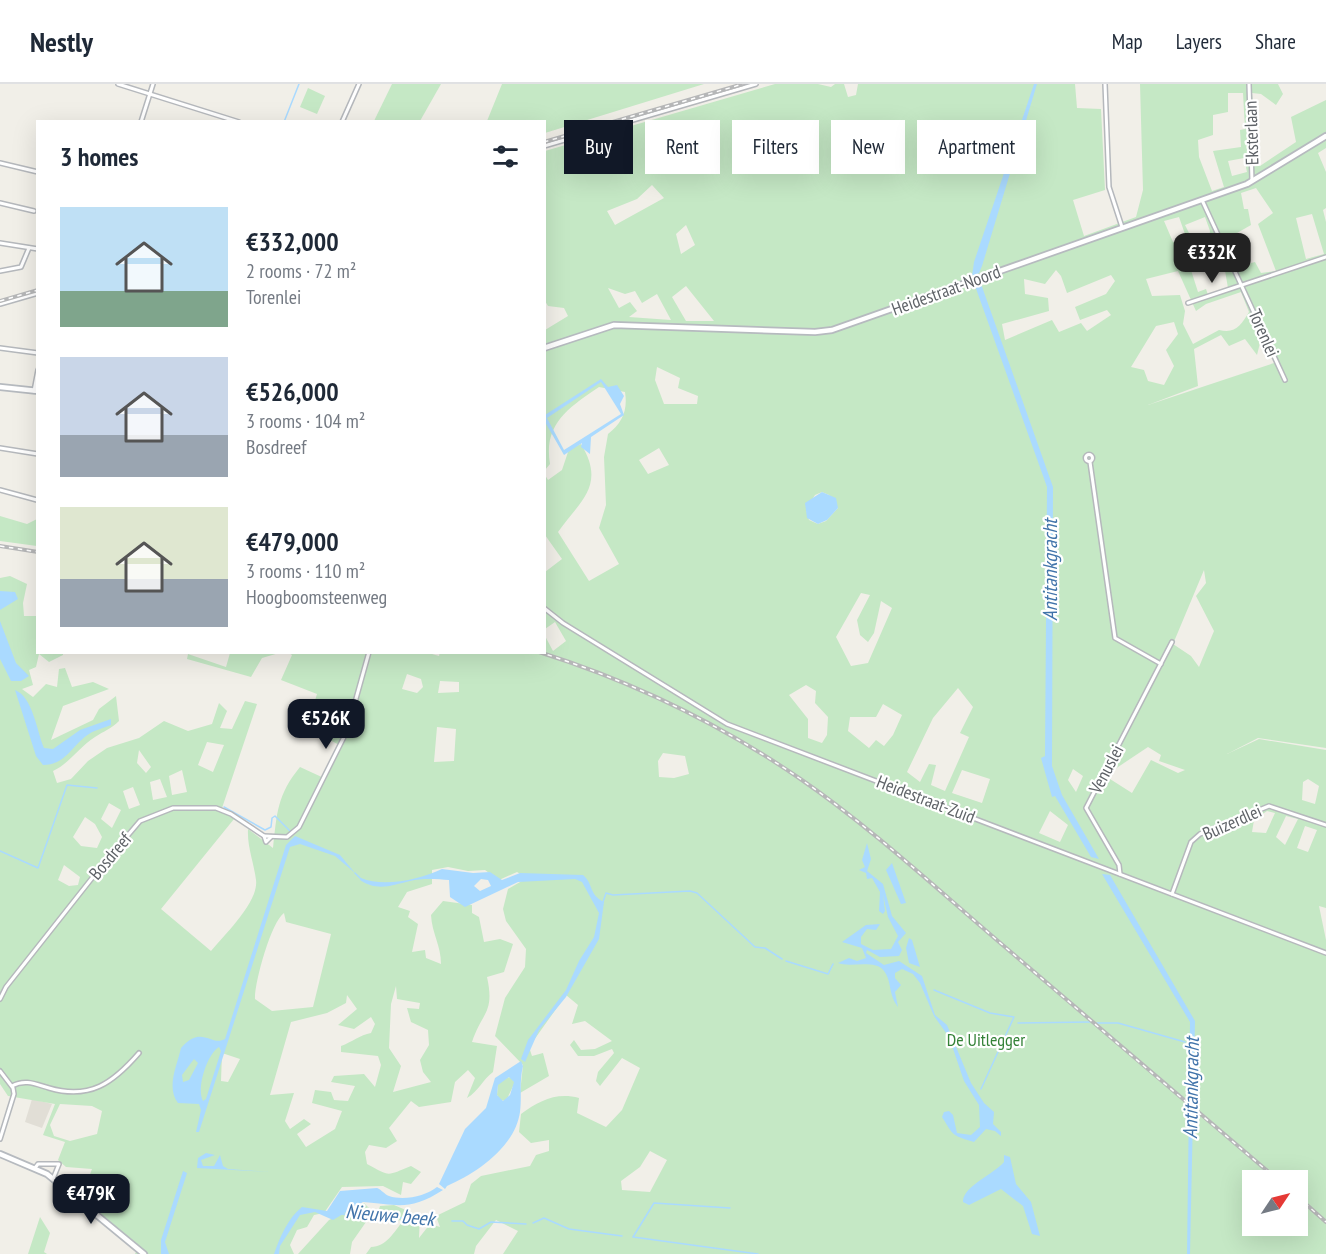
<!DOCTYPE html>
<html lang="en">
<head>
<meta charset="utf-8">
<style>
  :root { --surface:#fff; --page:#f6f6f7; --text:#1f2937; --muted:#747a83; --line:#e0e1e3; --accent:#111827 }
  body { margin:0; font-family:"PT Sans Narrow",sans-serif; background:var(--page); color:var(--text); height:100vh; display:flex; flex-direction:column; font-size:22px; white-space:nowrap }
  * { box-sizing:border-box; margin:0 }
  p { font-size:20px; color:var(--muted) }
  .icon { flex:none; width:33px; height:33px; fill:none; stroke:currentColor; stroke-width:2; stroke-linecap:round; stroke-linejoin:round }
  .map { position:relative; flex:1; overflow:hidden }
  .side { position:absolute; left:36px; top:36px; width:510px; height:534px; display:flex; flex-direction:column; background:var(--surface); border-radius:0px; box-shadow:0 6px 24px #0002 }
  .side>* { flex:none }
  .banner { position:absolute; left:564px; top:36px; width:570px; height:54px; display:flex; gap:12px }
  .needle { width:39px; rotate:55deg }
  .tools { position:absolute; left:1242px; top:1086px; display:grid; gap:12px }
  .tools a { display:grid; place-items:center; width:66px; height:66px; border-radius:0px; background:var(--surface); box-shadow:0 6px 24px #0002; font-size:30px }
  .price { position:absolute; translate:-50% -51px; padding:0 14px; border-radius:12px; background:var(--accent); color:#fff; font-size:20px; line-height:39px; filter:drop-shadow(0 2px 3px #0008) }
  .price::after { content:''; position:absolute; left:50%; top:36px; width:18px; height:14px; margin-left:-9px; background:inherit; clip-path:polygon(0 0,100% 0,50% 100%) }
  .price.current { background:#222; color:#fff }
  ul { padding:0; list-style:none }
  li { display:flex; align-items:center; gap:18px; height:150px; padding:0 24px }
  li span { display:grid; place-items:center; flex:none; width:168px; height:120px; border-radius:0px; color:#555 }
  li>.icon { margin-inline-start:auto }
  span .icon { width:72px; height:72px; fill:#fffc; stroke-width:1 }
  li b { font-size:26px }
  h2 { display:flex; justify-content:space-between; align-items:center; height:72px; padding:0 24px; font-size:26px }
  .pill { padding:0 21px; border-radius:0px; background:var(--surface); box-shadow:0 6px 24px #0002; font-size:21px; line-height:54px }
  .pill.current { background:var(--accent); color:#fff }
  header { display:flex; align-items:center; gap:36px; box-sizing:border-box; height:84px; padding:0 30px; background:var(--surface); border-bottom:2px solid var(--line) }
  header strong { font-size:28px }
  nav { display:flex; gap:33px; margin-inline-start:auto; font-size:21px }
  .map>svg:first-child { display:block }
</style>
</head>
<body>
<header>
<strong>Nestly</strong>
<nav><a>Map</a><a>Layers</a><a>Share</a></nav>
</header>
<div class="map">
<svg width="1326" height="1170" viewBox="0 0 1326 1170">
  <rect width="100%" height="100%" fill="#f1efe8"/>
  <path fill="#e1ded6" d="M32 1015 52 1020 42 1044 25 1038Z"/>
  <g fill="#c5e8c5" fill-rule="evenodd">
    <path d="M392 0H441L420 37H374Z"/>
    <path d="M502 0H704L545 49 544 38 487 37Z"/>
    <path d="M775 0H818L831 3 835 0H844L848 13 856 11 858 0H1075L1077 24 1101 25 1105 106 1073 116 1084 152 1136 133 1143 106 1140 0H1278L1283 10 1276 21 1261 10 1252 9 1260 82 1296 58 1291 33 1326 16V64L1318 69 1326 88V124L1323 126 1326 138V664L1258 654 1227 670 1259 655 1326 666V824L1319 822 1326 856V1170H503L518 1147 496 1136 476 1162 474 1170H366L371 1163C386 1163 394 1148 403 1137L377 1132 380 1122 394 1121 420 1132 419 1154 430 1140 440 1143 436 1132 465 1118 471 1100 481 1092 530 1082 536 1071 549 1067V1056L531 1059 519 1048 521 1030C539 1017 556 1008 579 1014L577 1029 606 1043 622 1026 640 984 622 974 600 1002 596 997 598 988 614 969 612 965 594 972H578L570 961 574 956 581 966 595 965 612 957 585 937 572 940 578 921 566 911 529 963 532 972 543 969 549 992 520 1009 523 981 495 952 505 914 525 883 526 865 506 837 503 825 508 805 527 794 517 788 499 796 485 786 468 787 448 783 432 786V800L407 808 398 823 410 827 408 833 418 840 412 868 425 866 426 874 441 880C441 861 432 850 431 831L443 817 472 821V829L479 833 484 858 500 855 513 860 504 888 487 893C495 929 482 928 472 958L497 962 493 988C482 996 479 1007 467 1014L475 994 468 986 455 998 451 1018 419 1023 411 1017 389 1044 397 1057 386 1064 369 1061 365 1068 367 1080C391 1093 386 1092 411 1082L421 1088 411 1100 403 1098 401 1111 383 1102 342 1103 324 1129 314 1131 307 1143 297 1146 290 1161 294 1170H135L139 1162 81 1113 85 1104 96 1108 100 1106 99 1100 102 1099 89 1093 92 1085 66 1083 58 1076 65 1058 43 1051 55 1020 8 1012 0 1000V494L10 492 27 500 23 519 24 532H37L38 568 63 569V571L49 578 39 570 36 583 29 586 33 601 22 605 33 613 46 600 57 603 59 585 65 584 72 603 93 598 109 605 63 622 51 656 93 636 99 625 116 612 119 637C111 645 104 647 95 653 79 663 70 679 53 687L57 699 71 695 88 677 107 664 139 654 164 637 188 647 212 640 219 619 227 627 220 644 232 645 245 617 257 620 222 724 234 735 161 825 211 867C224 851 259 818 256 796 254 779 247 763 248 745L273 764C277 729 277 711 300 683L326 695 341 662 319 650 308 639 317 610 281 596 292 571 289 569 425 568 439 572 440 568H544L545 552 553 567 566 557 555 538 545 545V488L562 475 545 451V391L548 396 562 386 569 365 581 360C606 401 581 416 558 448L589 497 619 480 599 444 606 421 604 373 608 350C622 339 628 327 625 308L599 303C570 323 543 339 550 380L545 386V246L568 232 564 224 548 222 545 217V67ZM1228 9H1243L1245 45 1240 46 1241 63 1213 67 1224 103 1212 107 1199 73 1198 56 1213 51V31L1228 28ZM1244 74 1247 88 1232 92 1228 77ZM652 101 664 114 615 141 607 127 637 115ZM1256 104 1273 129 1258 140 1276 187 1261 189 1255 178 1232 184 1227 176 1233 171 1230 153 1251 141 1248 125H1244L1241 109ZM1312 130 1324 170 1306 175 1296 134ZM1179 133 1186 153 1173 158 1164 137ZM1205 133 1210 147 1209 154 1195 161 1185 141ZM686 141 695 161 681 170 676 150ZM1206 160 1211 169 1190 178 1188 168ZM1219 177 1224 181 1228 204 1208 211 1206 205 1198 208 1191 186ZM1056 186 1061 192 1067 209 1111 191 1115 197 1106 210 1075 223 1080 236 1107 226 1111 231 1087 247 1081 239 1059 248 1052 236 1005 256 1002 240 1049 227 1048 214 1025 210 1024 195 1045 200ZM1178 187 1196 227 1206 220 1241 208 1249 228C1241 241 1236 250 1219 246L1193 260 1183 240 1185 227 1180 211 1152 212 1146 195ZM686 202 714 237H686L672 213ZM608 204 625 210 635 207 642 219 657 210 671 236 629 233 637 227 630 218 619 224ZM1174 238 1178 250 1166 266 1174 282 1164 301 1148 297 1144 286 1131 283 1156 242ZM1263 247 1277 278 1148 321 1198 302 1194 265 1221 251 1229 262 1245 255 1257 271ZM657 283 680 294 678 304 698 312 697 320H664L655 296ZM659 364 669 381 648 390 639 376ZM822 408 829 411 838 424 826 437 818 440 809 436 806 425 815 411ZM1204 486 1206 499 1196 512 1214 547 1199 583 1191 572 1173 560ZM861 509 870 511 857 536 860 551 868 558 874 549 881 517 892 524 868 579 851 582 836 553ZM407 590 421 595 423 603 417 609 402 605ZM440 597 459 598V608L438 609ZM806 601 816 607 815 619 828 633 827 651 822 659 808 654V635L789 611ZM958 604 973 623 960 649 969 653 945 707 931 701 936 681 929 680 920 698 907 688 933 634ZM883 620 902 631 893 651 884 662 876 656 869 664 848 647 850 633H876ZM437 643 456 645 454 677 434 678ZM207 658 224 661 213 688 198 681ZM1148 663 1161 671 1159 677 1185 686 1178 689 1151 676 1132 709 1110 695 1112 687ZM139 666 151 683 146 689 137 679ZM663 669 685 672 689 690 674 694 659 693 658 677ZM1073 685 1083 692 1076 708 1068 696ZM182 686 187 708 172 711 169 692ZM962 686 990 695 982 719 952 709ZM160 695 167 713 153 716 150 698ZM1308 695 1319 702 1315 720 1302 716 1303 698ZM133 703 140 721 129 725 123 707ZM109 719 121 726 112 744 101 735ZM1050 727 1068 741 1060 758 1039 749ZM1267 727 1275 729 1266 749 1252 748 1254 736ZM1286 732 1298 735 1285 761 1276 753ZM85 733 95 740 102 753 97 764 81 762 73 753ZM1305 742 1317 746 1308 768 1297 764ZM64 781 80 793 78 801 69 802 58 796ZM284 829 286 838 331 850 313 923 272 927 255 915C254 900 271 838 284 829ZM396 902 397 915 420 919 419 925 407 924 411 938 428 946 429 961 420 976 423 988 431 998 393 1008 401 982 389 964 391 920ZM347 911 357 925 338 941 354 945 371 933 375 940 371 949C360 951 352 958 341 962V968L378 972 381 981 375 1003 364 990 334 992 331 998 355 1002 348 1017 334 1016 331 1008 315 1006 312 1019 342 1027 335 1045 306 1063 297 1050 311 1040 304 1035 290 1045 285 1037 294 1009 270 1011 291 938 327 929 346 919ZM222 969 240 975 228 998 221 997ZM60 1020 92 1022 102 1027 97 1050 70 1057 54 1052 50 1041ZM650 1067 667 1076 650 1108 622 1106 621 1097 640 1083ZM1252 1096H1298V1142H1252Z"/>
    <path d="M308 4 325 12 317 30 300 23Z"/>
    <path d="M0 432 27 440 37 435V462L0 457Z"/>
    <path d="M230 569V568L279 569 262 574 251 593 187 575 188 570 226 583Z"/>
    <path d="M512 993 515 998 506 1017 500 1016 497 1011 498 1000 505 994Z"/>
    <path d="M364 1119 373 1128 352 1158 350 1170H298L329 1136Z"/>
    <path d="M40 1133 50 1149 44 1168 47 1170H28Z"/>
  </g>
  <g fill="#aadaff" fill-rule="evenodd">
    <path d="M1034 0H1037L982 182 979 189 972 192 974 178Z"/>
    <path d="M980 197 1053 403 1052 682 1062 711 1099 775 1091 773 1055 712 1052 713 1041 674 1045 672 1047 403 974 199Z"/>
    <path d="M601 295 608 303 617 301 624 312 620 320 624 331 591 353 590 370 581 363 582 359 564 371 545 338V331ZM601 298 621 330 564 366 547 334Z"/>
    <path d="M822 408 836 414 838 424 827 436 818 440 807 434 805 419Z"/>
    <path d="M0 507 15 508 18 515 0 526Z"/>
    <path d="M0 537 16 579 29 592 21 597H11L0 575Z"/>
    <path d="M15 606C33 613 37 648 44 664L53 665 80 646 111 635V641C104 644 95 646 89 650 72 661 66 681 43 681L36 672Z"/>
    <path d="M295 752 340 771 355 789 335 772 300 760 290 763 199 1048H196L201 1026 199 1020 178 1019C166 1003 177 982 181 964 202 940 211 963 225 955L286 761ZM219 963 221 967 206 1015 203 1017C196 1005 207 970 219 963ZM194 975 198 979 189 996 183 998 182 991Z"/>
    <path d="M867 759 871 775 867 787 883 800 892 832 906 849 898 858 902 866 899 872 880 873 867 866 866 869 884 881 899 877 922 892 935 931 947 941 971 999 984 1019 994 1028 993 1040 1001 1048V1052L995 1047 986 1045 974 1058C951 1051 954 1052 942 1033L944 1028 949 1027 953 1031 957 1049 971 1051 980 1043 979 1021 964 997 949 953 934 932 920 899 913 890 902 885 895 889V894L901 901 895 908 898 923C888 910 892 897 884 887 876 875 849 884 838 879L849 874 857 877 866 874 862 864 842 858 866 841 880 840 876 846 867 845 861 853V860L873 866 891 865 898 852 888 833 883 811 885 827 883 830 879 827 880 808 872 794 867 795 866 789 859 786 865 783 862 776Z"/>
    <path d="M892 779 906 819 901 820 886 786Z"/>
    <path d="M442 785 473 789 490 788 502 796 520 789 583 791C594 800 588 810 604 818L599 855 566 913 539 946 525 978 521 975 528 956 566 906 579 877 594 853 599 829 582 798 575 795 518 798 465 823 450 813 449 796C437 795 422 794 410 797 392 801 378 808 360 796L361 794C384 804 421 795 442 785ZM481 795 488 796 491 802 480 807 474 802Z"/>
    <path d="M1102 790 1110 791 1195 937 1190 1170H1187L1190 938Z"/>
    <path d="M909 854 912 856 920 883 909 879 906 864Z"/>
    <path d="M521 977 523 982C519 998 522 1012 520 1028 515 1063 477 1089 447 1102L445 1105 439 1100 465 1045 486 1024 495 994ZM509 993 514 998 510 1011 503 1017 497 1011 498 1001Z"/>
    <path d="M206 1069 215 1071 201 1076 203 1082H214L220 1071 223 1082 228 1085 270 1088 197 1084 198 1074Z"/>
    <path d="M1004 1071 1010 1073 1016 1100 1031 1118 1040 1152 1032 1150 1023 1122 1001 1105 969 1121 963 1118C962 1103 994 1090 1004 1078Z"/>
    <path d="M183 1087 187 1089 165 1158 169 1170H161V1156Z"/>
    <path d="M437 1103 443 1106C410 1127 399 1121 363 1118L333 1136 315 1128 300 1131 280 1162 279 1170H274C280 1153 288 1134 302 1123L327 1127 340 1107 377 1104C382 1106 384 1110 389 1112 404 1117 426 1112 437 1103Z"/>
  </g>
  <g fill="none" stroke-linecap="round" stroke-linejoin="round">
    <g stroke="#aadaff" stroke-width="1.5">
      <path d="M284 38 299 0"/>
      <path d="M224 723 265 746 271 743 272 734 275 732 291 748"/>
      <path d="M0 767 38 784 67 701 97 704"/>
      <path d="M355 789 361 795"/>
      <path d="M603 818 606 809 613 811 690 807 697 809 755 863 765 864 782 875"/>
      <path d="M786 877 828 890 833 880"/>
      <path d="M934 906 990 929 1014 933 981 1005"/>
      <path d="M1018 939 1090 938"/>
      <path d="M1097 939H1118L1185 958"/>
      <path d="M730 1124 654 1119 633 1153 758 1170"/>
      <path d="M341 1130 420 1135"/>
      <path d="M452 1137H463L467 1141 479 1145 491 1138 526 1140"/>
      <path d="M533 1139 544 1134 569 1145 622 1152"/>
    </g>
    <g stroke="#b5b8bc" stroke-width="6">
      <g id="street">
        <path d="M118 0 239 38"/>
        <path d="M1105 0 1109 103 1122 143"/>
        <path d="M1249 0 1252 97"/>
        <path d="M141 38 153 0"/>
        <path d="M342 38 359 0"/>
        <path d="M544 62 756 0"/>
        <path d="M0 79 38 88"/>
        <path d="M1202 116 1285 296"/>
        <path d="M0 119 34 127"/>
        <path d="M0 159 38 165"/>
        <path d="M0 187 21 183 29 164"/>
        <path d="M1188 219 1326 173"/>
        <path d="M0 220 38 209"/>
        <path d="M0 264 38 269"/>
        <path d="M34 307 38 286"/>
        <path d="M0 364 38 370"/>
        <circle cx="1089" cy="374" r="3.5"/>
        <path d="M1090 378 1115 554 1161 580"/>
        <path d="M0 406 37 416"/>
        <path d="M544 524 563 539 727 640 1326 869"/>
        <path d="M264 752 287 753 299 743 347 647 369 568"/>
        <path d="M1120 790 1119 781 1086 724 1172 558"/>
        <path d="M1172 810 1191 758 1200 750 1269 722 1326 741"/>
        <path d="M0 915 6 903 100 784 140 737 173 724H216L231 730 264 752 266 758 271 753"/>
        <path d="M0 987 13 1004 14 1010 0 1055"/>
        <path d="M12 1002C25 995 35 1000 49 1004 90 1016 113 999 139 969"/>
        <path d="M35 1084 38 1080H59L53 1095"/>
      </g>
    </g>
    <g stroke="#b6babf" stroke-width="8">
      <g id="secondary">
        <path d="M544 264 614 241 815 248 832 246 1247 100 1326 52"/>
        <path d="M0 303 38 307"/>
        <path d="M0 1070 47 1090 144 1170"/>
      </g>
    </g>
    <use href="#street" stroke="#fff" stroke-width="3"/>
    <use href="#secondary" stroke="#fff" stroke-width="4.5"/>
    <g stroke="#b6b7b8" stroke-width="4">
      <g id="rail">
        <path d="M544 58 743 0"/>
        <path d="M0 217 38 206"/>
        <path d="M0 462 38 468"/>
        <path d="M539 568C631 597 720 640 799 694 872 744 938 806 1005 863 1096 941 1187 1019 1278 1096"/>
        <path d="M1298 1113 1326 1138"/>
      </g>
    </g>
    <use href="#rail" stroke="#fff" stroke-width="1.5" stroke-dasharray="4.5" stroke-linecap="butt"/>
  </g>
  <g text-anchor="middle" dominant-baseline="central" stroke-width="4.5" stroke-linejoin="round" paint-order="stroke">
    <g font-size="18" fill="#5f6368" stroke="#fff">
      <text transform="translate(1251 49) rotate(-92)">Eksterlaan</text>
      <text transform="translate(946 206) rotate(-20)">Heidestraat-Noord</text>
      <text transform="translate(1264 249) rotate(66)">Torenlei</text>
      <text transform="translate(1106 685) rotate(-62)">Venuslei</text>
      <text transform="translate(926 715) rotate(21)">Heidestraat-Zuid</text>
      <text transform="translate(1232 738) rotate(-24)">Buizerdlei</text>
      <text transform="translate(110 772) rotate(-50)">Bosdreef</text>
    </g>
    <g font-size="18" fill="#348238" stroke="#fff">
      <text x="986" y="955">De Uitlegger</text>
    </g>
    <g font-size="20" font-style="italic" fill="#4174aa" stroke="#fff">
      <text transform="translate(1050 486) rotate(-90)">Antitankgracht</text>
      <text transform="translate(1191 1004) rotate(-89)">Antitankgracht</text>
      <text transform="translate(390 1131) rotate(5)">Nieuwe beek</text>
    </g>
  </g>
</svg>
<div class="tools">
<a><svg class="needle" viewBox="-14 -14 28 28"><path d="M0-13l5 13h-10z" fill="#e53935"/><path d="M0 13l5-13h-10z" fill="#747a83"/></svg></a>
</div>
<b class="price current" style="left:1212px;top:200px">€332K</b>
<b class="price" style="left:326px;top:666px">€526K</b>
<b class="price" style="left:91px;top:1141px">€479K</b>
<div class="banner">
<a class="pill current">Buy</a>
<a class="pill">Rent</a>
<a class="pill">Filters</a>
<a class="pill">New</a>
<a class="pill">Apartment</a>
</div>
<section class="side">
<h2>3 homes<svg class="icon" aria-label="filters" viewBox="0 0 24 24"><path d="M4 7h16M4 17h16"/><circle cx="9" cy="7" r="2"/><circle cx="15" cy="17" r="2"/></svg></h2>
<ul>
<li><span style="background:linear-gradient(#bfe0f5 70%,#7fa58c 0)"><svg class="icon" aria-label="home" viewBox="0 0 24 24"><path d="M3 11l9-7 9 7M6 9v11h12V9"/></svg></span><div><b>€332,000</b><p>2 rooms · 72 m²</p><p>Torenlei</p></div></li>
<li><span style="background:linear-gradient(#c9d6e8 65%,#9aa5b1 0)"><svg class="icon" aria-label="home" viewBox="0 0 24 24"><path d="M3 11l9-7 9 7M6 9v11h12V9"/></svg></span><div><b>€526,000</b><p>3 rooms · 104 m²</p><p>Bosdreef</p></div></li>
<li><span style="background:linear-gradient(#dfe7d0 60%,#9aa5b1 0)"><svg class="icon" aria-label="home" viewBox="0 0 24 24"><path d="M3 11l9-7 9 7M6 9v11h12V9"/></svg></span><div><b>€479,000</b><p>3 rooms · 110 m²</p><p>Hoogboomsteenweg</p></div></li>
</ul>
</section>
</div>
</body>
</html>
